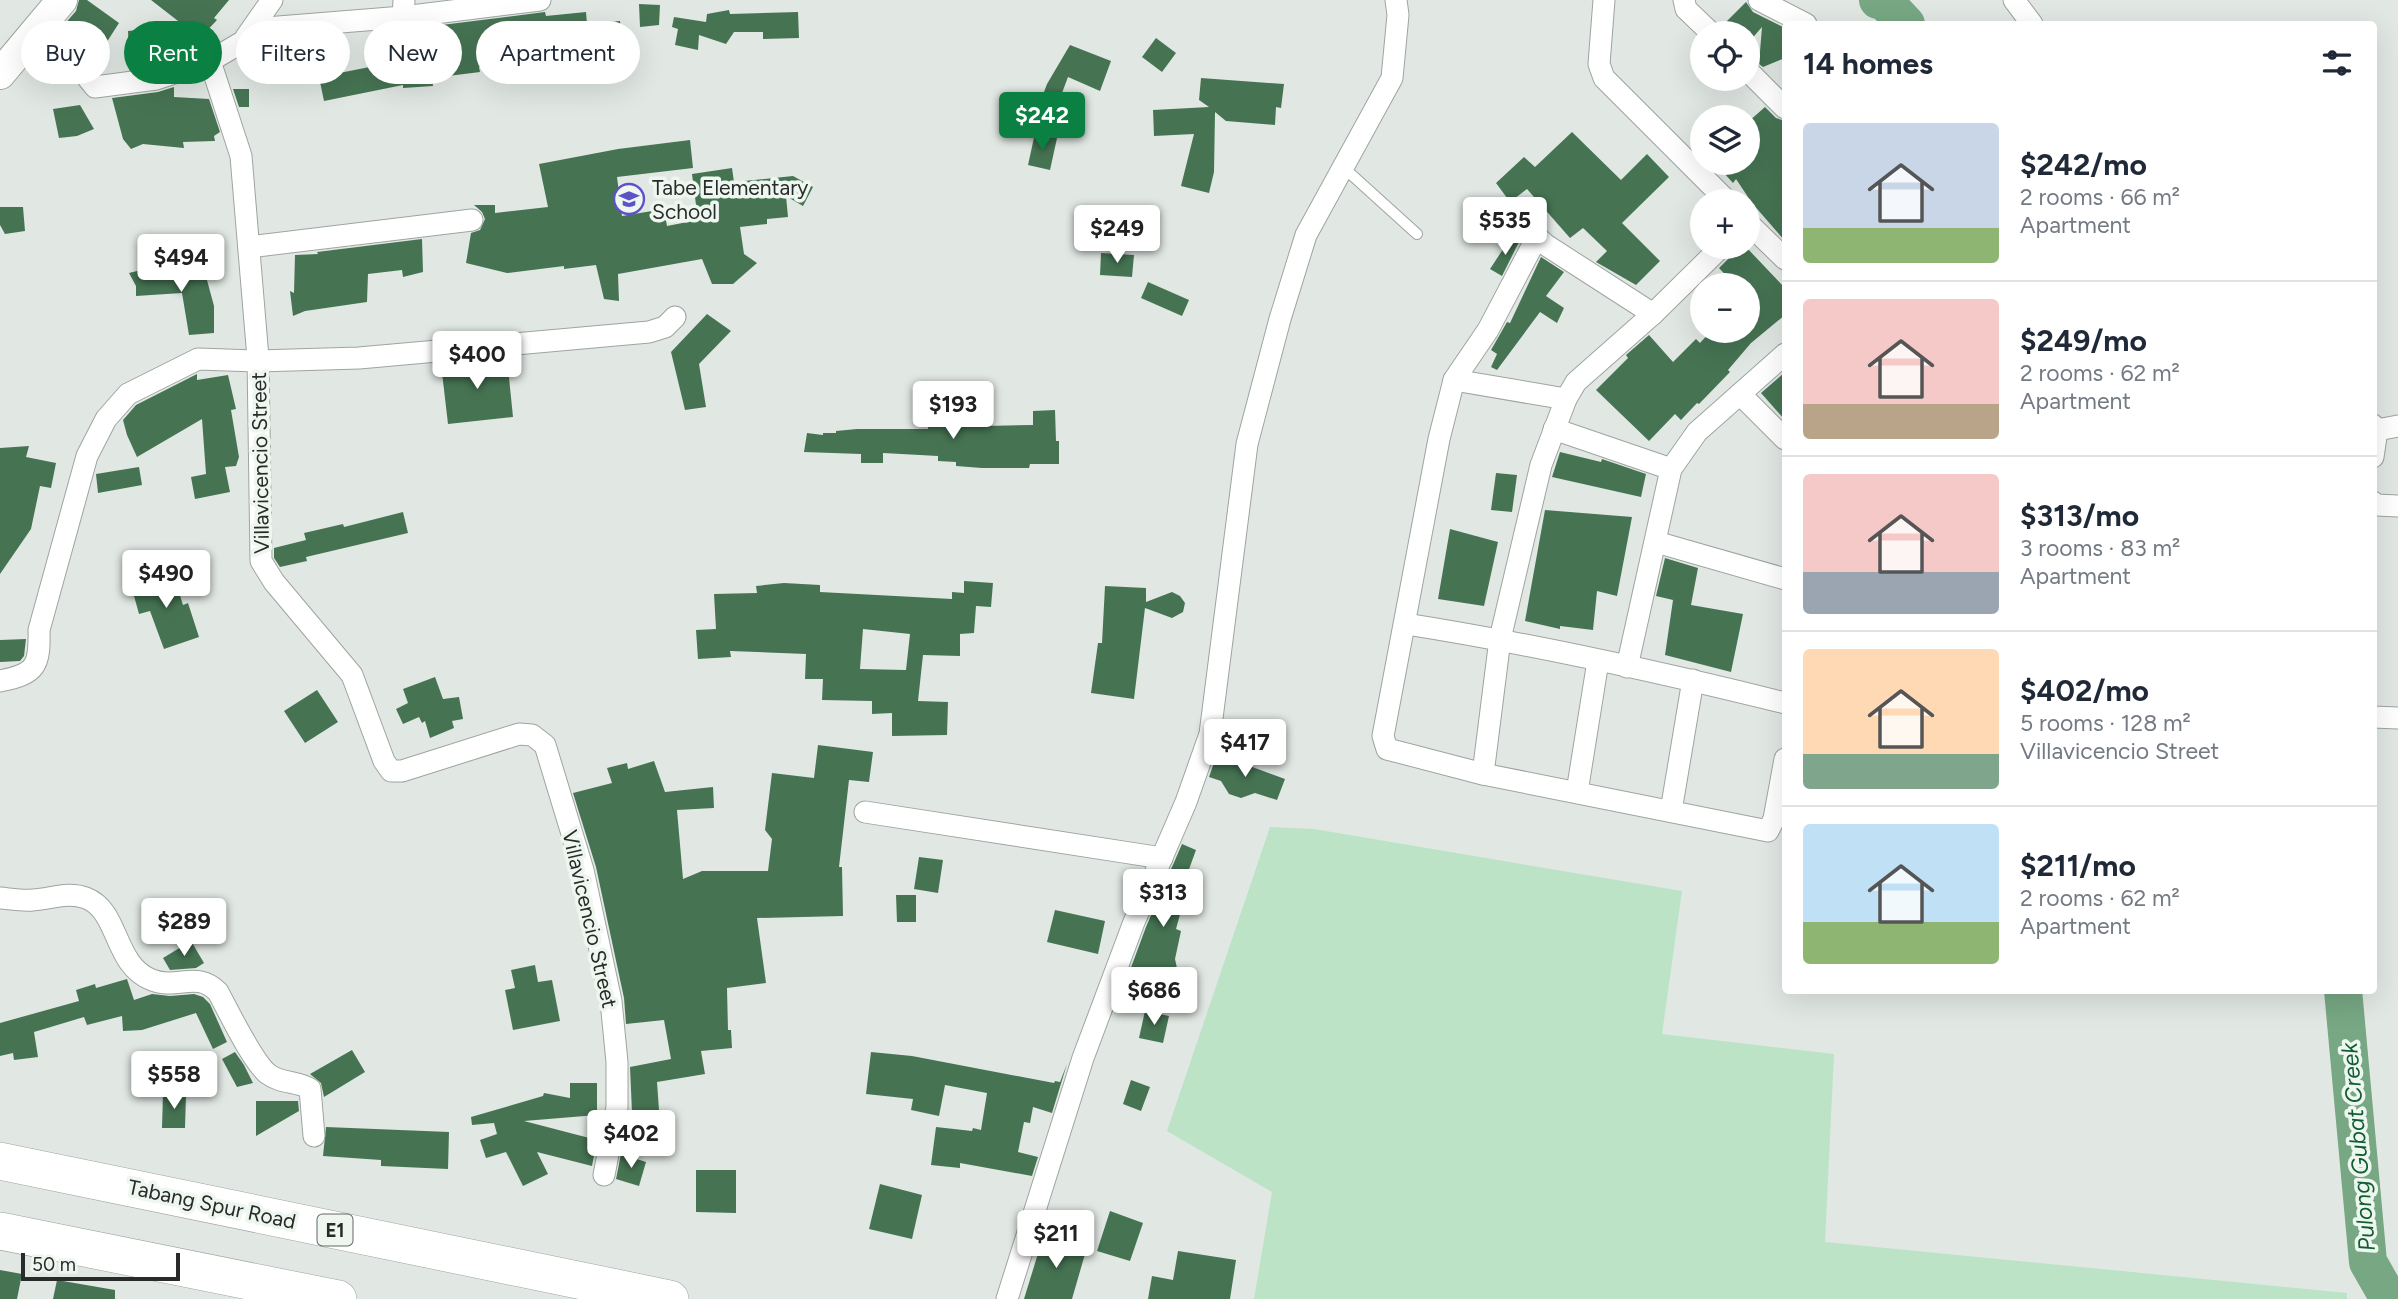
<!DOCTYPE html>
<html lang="en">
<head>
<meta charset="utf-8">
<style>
  :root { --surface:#fff; --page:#f6f6f7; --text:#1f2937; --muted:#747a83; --line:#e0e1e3; --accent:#0b8043 }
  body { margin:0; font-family:Figtree,sans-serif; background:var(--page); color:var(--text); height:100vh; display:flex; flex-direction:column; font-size:26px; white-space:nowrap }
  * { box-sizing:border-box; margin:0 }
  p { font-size:23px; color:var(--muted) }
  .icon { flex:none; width:38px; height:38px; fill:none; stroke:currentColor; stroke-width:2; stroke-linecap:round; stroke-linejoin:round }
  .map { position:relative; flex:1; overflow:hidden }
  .side { position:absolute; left:1782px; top:21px; width:595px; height:973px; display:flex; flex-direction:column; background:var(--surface); border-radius:7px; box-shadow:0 7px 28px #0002 }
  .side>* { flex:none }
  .top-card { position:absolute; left:21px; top:21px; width:665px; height:63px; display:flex; gap:14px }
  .fabs { position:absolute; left:1690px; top:21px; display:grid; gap:14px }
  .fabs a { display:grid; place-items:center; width:70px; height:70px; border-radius:50%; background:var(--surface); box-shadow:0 7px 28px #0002; font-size:35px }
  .scale { position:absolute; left:21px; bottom:18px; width:159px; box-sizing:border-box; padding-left:7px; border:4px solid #282b29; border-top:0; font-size:19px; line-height:24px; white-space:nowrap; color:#282b29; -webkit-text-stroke:5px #eef6f0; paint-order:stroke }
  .price { position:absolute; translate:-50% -60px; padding:0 16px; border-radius:7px; background:#fff; color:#222; font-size:23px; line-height:46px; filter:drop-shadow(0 2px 4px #0008) }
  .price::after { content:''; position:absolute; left:50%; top:42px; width:21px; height:16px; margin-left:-10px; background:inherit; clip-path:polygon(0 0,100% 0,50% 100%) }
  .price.on { background:var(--accent); color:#fff }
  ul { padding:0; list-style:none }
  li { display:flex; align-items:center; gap:21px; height:175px; padding:0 21px }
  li+li { border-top:2px solid var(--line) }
  li span { display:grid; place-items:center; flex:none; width:196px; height:140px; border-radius:7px; color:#555 }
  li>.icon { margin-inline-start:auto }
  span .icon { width:84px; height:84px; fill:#fffc; stroke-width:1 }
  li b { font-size:30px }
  h2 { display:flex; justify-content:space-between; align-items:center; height:84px; padding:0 21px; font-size:30px }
  .chip { padding:0 24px; border-radius:32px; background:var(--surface); box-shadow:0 7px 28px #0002; font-size:24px; line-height:63px }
  .chip.on { background:var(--accent); color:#fff }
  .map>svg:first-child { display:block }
</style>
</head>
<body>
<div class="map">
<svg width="2398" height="1299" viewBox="0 0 2398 1299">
  <rect width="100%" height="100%" fill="#e1e8e3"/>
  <path fill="#bce3c5" d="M1270 827 1314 829 1682 891 1662 1034 1834 1054 1825 1242 2347 1293V1299H1254L1272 1192 1167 1131Z"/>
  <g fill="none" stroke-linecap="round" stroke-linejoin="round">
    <g stroke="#77a783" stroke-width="38">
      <path d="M1878 0 1885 2 1906 24"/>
      <path d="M2343 990 2368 1262 2389 1299"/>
    </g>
  </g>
  <g fill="#467453" fill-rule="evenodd">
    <path d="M79 0H87L119 23 94 62 63 26 76 11Z"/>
    <path d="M151 0H229L214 18 217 20 200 38Z"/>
    <path d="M1746 2 1753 12 1785 28V58L1763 67 1759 64 1762 27 1749 42 1748 33H1732L1724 24Z"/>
    <path d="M639 4 660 5 659 25 640 27Z"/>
    <path d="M729 10 730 14 798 12 799 38 763 39V32H734L726 44 699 35 698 50 675 45 678 29 672 27 674 17 706 22 707 14Z"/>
    <path d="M545 12 546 16 586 12 587 24 620 21 625 53 582 61V53L535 48 541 70 514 71V64L479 67 480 72 432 78 433 86 403 88V85L324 101 319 77 395 62 393 31Z"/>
    <path d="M158 28 163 49 129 52 128 31Z"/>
    <path d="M1156 38 1176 53 1162 72 1142 57Z"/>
    <path d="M1070 45 1111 61 1100 91 1068 77 1050 125 1034 119 1047 84Z"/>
    <path d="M1201 78 1284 84 1281 108 1276 107 1275 125 1226 121 1215 112 1214 172 1209 193 1181 186 1194 134 1154 136 1153 110 1209 107 1199 100Z"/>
    <path d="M174 87V97L209 99 220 132 214 136 215 141 183 142 184 148 143 144 131 149 123 139 112 98 158 92Z"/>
    <path d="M233 89H249V107H239Z"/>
    <path d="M80 105 94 129 77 136 59 138 53 109Z"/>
    <path d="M1765 107 1776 118 1785 121V241L1752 203 1736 179 1733 183 1715 163H1748V122Z"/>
    <path d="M1572 132 1621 180 1647 154 1669 177 1622 223 1660 261 1636 285 1596 262 1607 251 1583 228 1570 238 1527 189 1510 202 1496 183 1524 157 1535 167Z"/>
    <path d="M1035 133 1057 138 1050 170 1028 165Z"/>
    <path d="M690 140 693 168 617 177 622 216 664 209 667 226 698 220 692 174 732 168 734 182 793 176 813 187 803 206 786 196 788 217 767 219V224L740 227 744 254 757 263 733 284H712L702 259 618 274 619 301 604 299 596 265 564 269V266L507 273 466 263 471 233 480 230 485 219 482 212 474 205H495V213L548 207 539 164 618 149Z"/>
    <path d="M0 207H23L25 231 5 234 0 225Z"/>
    <path d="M1511 237 1519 242 1502 276 1490 269Z"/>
    <path d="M422 239 423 272 403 277 402 270 368 274 367 302 305 311 293 316 290 291 294 293 295 255 318 254 317 252Z"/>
    <path d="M1734 247H1746L1785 288V315L1751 343 1728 370 1730 372 1699 404 1697 403 1681 420 1675 414 1649 441 1596 390 1628 358 1626 355 1649 335 1673 362 1696 339 1700 343 1711 331H1748V285H1735L1719 268 1731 256Z"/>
    <path d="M1101 253 1134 255 1132 277 1100 275Z"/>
    <path d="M1541 257 1564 272 1546 296 1564 308 1557 323 1540 312 1497 370 1491 367 1497 354 1491 350 1507 322 1510 323Z"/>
    <path d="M169 263 174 276 204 269 214 306V333L189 335 182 293 136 296V286L129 273Z"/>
    <path d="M1148 282 1189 300 1182 316 1141 298Z"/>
    <path d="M707 314 731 331 699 364 706 407 685 410 671 352Z"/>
    <path d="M507 358 513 417 448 424 441 364Z"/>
    <path d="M1785 372V420L1761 393Z"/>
    <path d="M197 374V380L228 375 236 409 231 410 239 457 236 466 225 467 230 492 195 499 191 477 206 474 202 419 137 457 127 435 123 420 136 405Z"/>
    <path d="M961 398H985V426L1033 425V411L1055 410 1056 441H1059V464H1030L1029 468H982L956 466V462L938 461V456L883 453V463H861V454L804 452 807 433 823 435V433H836V431L857 429H928V422L960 423Z"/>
    <path d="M29 446 26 457 56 463 51 488 40 486 31 529 0 574V448Z"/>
    <path d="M1560 452 1601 462 1602 459 1646 474 1641 497 1552 477Z"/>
    <path d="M139 467 142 485 98 493 96 474Z"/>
    <path d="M1496 473 1517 475 1512 512 1491 510Z"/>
    <path d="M1545 510 1632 517 1617 596 1597 591 1593 630 1560 626V629L1525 621Z"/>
    <path d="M403 512 408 533 306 557 307 561 280 567 274 558V548L306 540 304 533 343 524 344 527Z"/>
    <path d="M1450 529 1498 542 1484 606 1438 599Z"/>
    <path d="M1665 558 1698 568 1691 605 1743 614 1731 672 1665 655 1673 600 1656 596Z"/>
    <path d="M173 573 183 605 188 603 199 637 164 649 150 611 139 614 131 585Z"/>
    <path d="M964 581 993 583 991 607 976 606 974 633 960 634V656L923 655 918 701 948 702 947 735 892 736V713L872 714V701L822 700 823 679H805L806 654 730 651 731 657 698 659 696 630 716 629 714 594 757 593 756 586 784 583 820 585V592L952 599V592L964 593ZM863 629 910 634 906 670 860 669Z"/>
    <path d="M1105 586 1146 588V602L1172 592 1180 596 1185 603 1183 612 1172 618 1145 608 1134 699 1091 693 1098 643H1102Z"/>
    <path d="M26 639 24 656 20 661 0 662V640Z"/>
    <path d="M435 677 443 699 459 697 463 719 452 721 454 728 430 738 425 721 422 723 419 717 403 724 396 709 408 703 403 689Z"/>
    <path d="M317 690 338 722 305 743 284 711Z"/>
    <path d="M818 745 873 752 869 782 849 780 839 867H842L843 916 757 918 766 983 727 988 728 1030H731L732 1048 701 1051 705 1074 657 1082 659 1110 632 1112 630 1067 671 1059 664 1020 626 1024 624 998 596 867 573 793 612 783 607 768 627 763 628 769 654 761 665 792 713 787 714 808 677 810 683 879 702 871H768L772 839 765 830 772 773 814 778Z"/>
    <path d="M1217 754 1285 779 1277 800 1255 793 1241 798 1229 794 1221 781 1209 777Z"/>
    <path d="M1182 844 1196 850 1180 894 1185 896 1176 929 1181 931 1175 959 1180 982 1163 984 1126 981 1146 927Z"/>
    <path d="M919 857 943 860 938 893 914 889Z"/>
    <path d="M896 895H916V922H897Z"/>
    <path d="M1055 910 1105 921 1098 954 1047 942Z"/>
    <path d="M191 941 204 963 196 968 170 970 163 958Z"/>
    <path d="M535 965 538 982 552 980 560 1021 513 1030 505 990 515 988 511 970Z"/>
    <path d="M127 979 134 1000 152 994 170 996 194 994 203 997 210 1004 227 1042 213 1049 196 1013 142 1030 123 1031 122 1016 87 1025 84 1017 34 1032 38 1057 14 1060 13 1053 0 1056V1023L79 1001 76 990 95 984 96 988Z"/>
    <path d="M1145 1011 1169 1016 1163 1043 1139 1038Z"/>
    <path d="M352 1050 365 1072 324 1097 321 1083 310 1074Z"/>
    <path d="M235 1052 244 1065 253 1083 237 1087 222 1059Z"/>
    <path d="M871 1052 912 1056 1054 1083 1055 1081 1060 1082 1067 1064 1052 1113 1033 1107 1030 1123 1024 1122 1018 1152 1038 1157 1032 1176 960 1163V1168L931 1165 936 1127 972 1131 973 1128 981 1130 987 1093 945 1085 939 1116 911 1110 913 1099 866 1094Z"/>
    <path d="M1131 1080 1150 1087 1141 1111 1123 1104Z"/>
    <path d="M570 1083H597V1115L524 1121 597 1140 592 1166 537 1152 548 1174 523 1186 506 1152 486 1158 480 1140 497 1134 494 1123 472 1125 471 1117 543 1096 544 1093 570 1098Z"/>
    <path d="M163 1093 186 1095 185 1128H162Z"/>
    <path d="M256 1101H298L299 1111 256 1136Z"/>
    <path d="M326 1127 449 1132 448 1169 381 1166V1160L323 1156Z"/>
    <path d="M621 1154 646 1162 639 1186 616 1179Z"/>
    <path d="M696 1170H736V1213L696 1212Z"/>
    <path d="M880 1184 922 1195 912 1239 869 1229Z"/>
    <path d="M1110 1211 1143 1223 1130 1261 1097 1251Z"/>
    <path d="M1044 1234 1087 1247 1072 1299H1024Z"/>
    <path d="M1178 1251 1236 1260 1230 1299H1148L1152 1276 1173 1280Z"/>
    <path d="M0 1270 22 1274 17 1299H0Z"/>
    <path d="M57 1280 115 1290V1299H53Z"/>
  </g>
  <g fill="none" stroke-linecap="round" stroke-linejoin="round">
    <g stroke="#9ea49f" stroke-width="12">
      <path id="lane" d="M1343 167 1417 234"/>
    </g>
    <g stroke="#9ea49f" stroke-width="23">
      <g id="street">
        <path d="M1604 0 1599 64 1604 78 1727 201"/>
        <path d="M1684 0 1686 9 1711 33"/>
        <path d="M1759 0 1806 24"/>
        <path d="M2014 0 2032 24"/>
        <path d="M403 17 540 0"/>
        <path d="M44 24 95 87 156 79 210 61 266 28 403 17 404 0"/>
        <path d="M246 37 272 0"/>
        <path d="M210 61 241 156 258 358 261 561 274 582 352 675 384 761 391 771H402L519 734 532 735 545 745 583 870 611 1001 617 1062V1107L604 1175"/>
        <path d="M1748 71 1785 108"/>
        <path d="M1748 223 1785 259"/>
        <path d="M249 247 472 220"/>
        <path d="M1653 314 1546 245 1537 237 1488 330 1454 380 1439 439 1383 736 1387 749 1483 774 1768 831 1774 819 1785 759"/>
        <path d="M1454 380 1566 399"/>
        <path d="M1740 394 1785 439"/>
        <path d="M2373 425 2377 430 2398 426"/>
        <path d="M1554 429 1671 469"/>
        <path d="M2373 457 2377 430"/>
        <path d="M2373 502 2376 505 2398 506"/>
        <path d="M1656 542 1785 579"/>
        <path d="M1406 624C1533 644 1660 672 1785 703"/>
        <path d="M1627 667 1671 469 1697 432 1785 354"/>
        <path d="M0 681C36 674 40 666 39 630L87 456 106 419 128 394 198 359 258 361 359 358 649 332 665 327 675 317"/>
        <path d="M2373 717 2398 718"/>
        <path d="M1483 774 1500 639 1541 465 1566 399 1576 382 1653 314 1721 247"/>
        <path d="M1577 792 1598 661"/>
        <path d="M1671 811 1693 680"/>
        <path d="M865 812 1162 858"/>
        <path d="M0 898C11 899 22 901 33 900 52 899 67 891 86 898 120 911 113 965 152 980 178 990 197 970 218 992 229 1012 252 1061 268 1074 281 1084 299 1081 310 1089L314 1136"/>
        <path d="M1007 1299 1083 1058 1134 922 1186 802 1210 734 1247 444 1280 319 1306 235 1392 78 1398 15 1396 0"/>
      </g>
    </g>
    <g stroke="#9ea49f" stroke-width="32">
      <path id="secondary" d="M0 74 62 0"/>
    </g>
    <g stroke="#9ea49f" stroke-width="38">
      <g id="highway">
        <path d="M0 1161 670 1299"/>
        <path d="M0 1231 338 1299"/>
      </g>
    </g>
    <use href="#lane" stroke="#fff" stroke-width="10"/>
    <use href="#street" stroke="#fff" stroke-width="21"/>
    <use href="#secondary" stroke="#fff" stroke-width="30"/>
    <use href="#highway" stroke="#fff" stroke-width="37"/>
  </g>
  <defs>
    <g id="school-ring" transform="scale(1.575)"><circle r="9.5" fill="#eef6f0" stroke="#5d51c9" stroke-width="1.5"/><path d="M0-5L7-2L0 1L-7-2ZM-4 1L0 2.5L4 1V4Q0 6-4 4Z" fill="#5d51c9"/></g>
  </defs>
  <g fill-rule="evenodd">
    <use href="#school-ring" x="629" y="199"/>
  </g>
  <g text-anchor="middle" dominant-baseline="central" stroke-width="7" stroke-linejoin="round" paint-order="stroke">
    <rect fill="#eef6f0" stroke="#636865" stroke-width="2" x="317.5" y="1214.5" width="35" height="31" rx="5"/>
    <g font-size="19" font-weight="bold" fill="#282b29">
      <text x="335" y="1230">E1</text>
    </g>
    <g font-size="21" fill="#282b29" stroke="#eef6f0" text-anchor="start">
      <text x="652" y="187">Tabe Elementary<tspan x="652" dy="24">School</tspan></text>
    </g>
    <g font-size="21" fill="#282b29" stroke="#eef6f0">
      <text transform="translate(260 463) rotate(-91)">Villavicencio Street</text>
      <text transform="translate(590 919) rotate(77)">Villavicencio Street</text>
      <text transform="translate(212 1204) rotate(12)">Tabang Spur Road</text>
    </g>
    <g font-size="23" font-style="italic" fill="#115d30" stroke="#eef6f0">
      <text transform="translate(2358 1147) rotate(-95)">Pulong Gubat Creek</text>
    </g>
  </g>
</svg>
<div class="fabs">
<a><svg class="icon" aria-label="locate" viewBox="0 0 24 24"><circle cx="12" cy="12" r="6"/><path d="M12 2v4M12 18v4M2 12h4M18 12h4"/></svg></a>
<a><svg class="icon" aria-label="layers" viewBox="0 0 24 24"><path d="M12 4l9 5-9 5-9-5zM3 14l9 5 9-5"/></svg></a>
<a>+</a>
<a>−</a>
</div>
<div class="scale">50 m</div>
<b class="price on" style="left:1042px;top:152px">$242</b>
<b class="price" style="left:1505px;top:257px">$535</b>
<b class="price" style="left:1117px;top:265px">$249</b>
<b class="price" style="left:181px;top:294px">$494</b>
<b class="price" style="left:477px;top:391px">$400</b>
<b class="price" style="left:953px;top:441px">$193</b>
<b class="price" style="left:166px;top:610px">$490</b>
<b class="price" style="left:1245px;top:779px">$417</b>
<b class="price" style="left:1163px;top:929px">$313</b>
<b class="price" style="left:184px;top:958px">$289</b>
<b class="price" style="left:1154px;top:1027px">$686</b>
<b class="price" style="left:174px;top:1111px">$558</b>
<b class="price" style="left:631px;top:1170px">$402</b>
<b class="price" style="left:1056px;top:1270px">$211</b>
<div class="top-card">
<a class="chip">Buy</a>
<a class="chip on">Rent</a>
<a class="chip">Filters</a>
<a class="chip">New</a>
<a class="chip">Apartment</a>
</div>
<section class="side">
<h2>14 homes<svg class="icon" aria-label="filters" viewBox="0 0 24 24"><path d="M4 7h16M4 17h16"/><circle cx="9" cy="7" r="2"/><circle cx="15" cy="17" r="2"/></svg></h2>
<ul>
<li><span style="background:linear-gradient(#c9d6e8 75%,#8fb573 0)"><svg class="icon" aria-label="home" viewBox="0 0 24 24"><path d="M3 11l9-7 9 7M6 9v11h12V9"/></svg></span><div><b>$242/mo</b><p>2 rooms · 66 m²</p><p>Apartment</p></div></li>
<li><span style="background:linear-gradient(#f6c9c9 75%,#b9a48a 0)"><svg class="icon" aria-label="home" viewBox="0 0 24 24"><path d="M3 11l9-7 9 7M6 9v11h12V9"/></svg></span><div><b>$249/mo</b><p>2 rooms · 62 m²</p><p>Apartment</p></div></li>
<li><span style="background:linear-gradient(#f6c9c9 70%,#9aa5b1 0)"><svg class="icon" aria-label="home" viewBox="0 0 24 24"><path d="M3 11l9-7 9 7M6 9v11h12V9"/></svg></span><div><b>$313/mo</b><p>3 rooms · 83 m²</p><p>Apartment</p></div></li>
<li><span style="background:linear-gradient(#ffd9b3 75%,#7fa58c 0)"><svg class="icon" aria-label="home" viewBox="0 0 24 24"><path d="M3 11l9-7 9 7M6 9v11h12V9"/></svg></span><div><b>$402/mo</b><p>5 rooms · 128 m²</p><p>Villavicencio Street</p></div></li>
<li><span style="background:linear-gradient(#bfe0f5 70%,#8fb573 0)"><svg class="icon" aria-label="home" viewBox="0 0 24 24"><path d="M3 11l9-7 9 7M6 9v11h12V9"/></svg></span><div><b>$211/mo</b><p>2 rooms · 62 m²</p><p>Apartment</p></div></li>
</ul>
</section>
</div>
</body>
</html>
